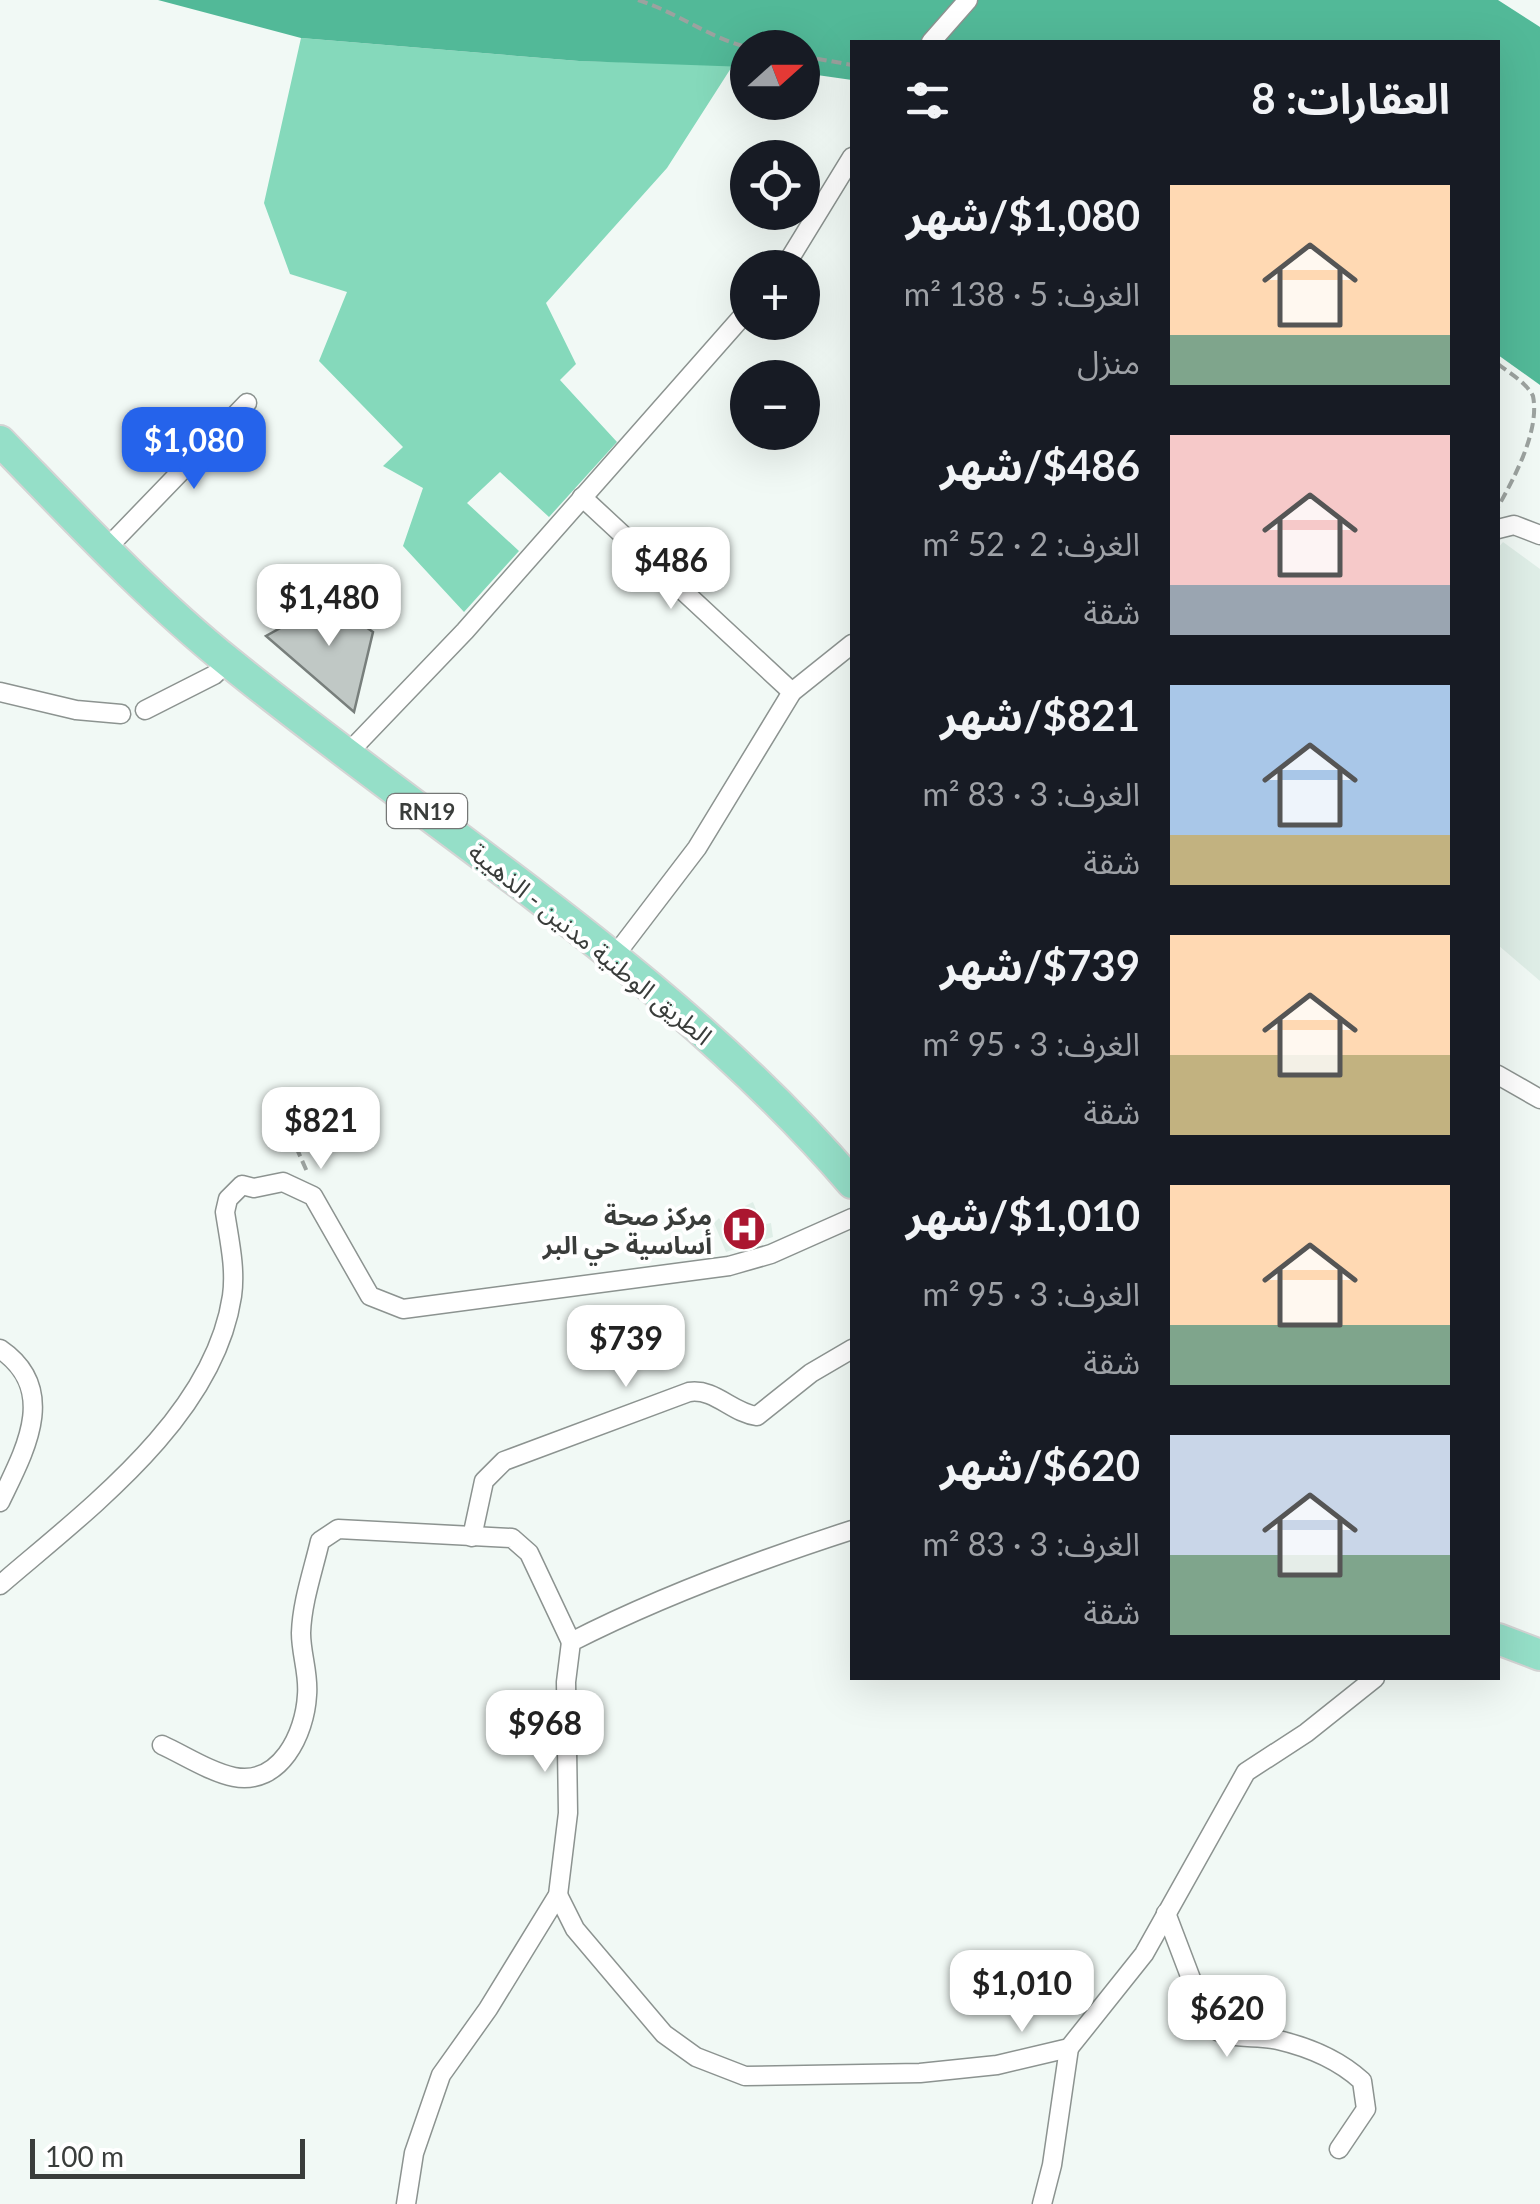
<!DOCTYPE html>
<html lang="ar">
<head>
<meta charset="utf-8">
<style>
  :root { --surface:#171b24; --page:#20242c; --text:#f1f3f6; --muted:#9ea1a6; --accent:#2563eb }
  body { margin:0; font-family:Lato,"Noto Sans Arabic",sans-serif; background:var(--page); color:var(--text); direction:rtl; height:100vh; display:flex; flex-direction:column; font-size:38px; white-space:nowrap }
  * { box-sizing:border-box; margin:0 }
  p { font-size:32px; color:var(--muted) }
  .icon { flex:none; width:55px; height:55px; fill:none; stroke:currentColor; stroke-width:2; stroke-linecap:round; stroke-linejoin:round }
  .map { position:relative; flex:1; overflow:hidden; direction:ltr }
  .panel { position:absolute; left:850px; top:40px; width:650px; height:1640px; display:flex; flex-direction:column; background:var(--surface); border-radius:0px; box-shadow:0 10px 40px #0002; direction:rtl }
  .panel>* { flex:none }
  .needle { width:65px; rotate:69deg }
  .fabs { position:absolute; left:730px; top:30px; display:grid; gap:20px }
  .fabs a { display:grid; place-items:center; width:90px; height:90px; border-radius:50%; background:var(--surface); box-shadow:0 10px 40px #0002; font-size:50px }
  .scale { position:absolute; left:30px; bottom:25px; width:275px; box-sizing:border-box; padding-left:10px; border:5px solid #3a3d3b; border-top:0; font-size:28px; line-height:35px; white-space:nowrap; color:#3a3d3b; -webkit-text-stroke:8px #fff; paint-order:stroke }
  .price { position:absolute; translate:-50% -85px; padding:0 22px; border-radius:20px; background:#fff; color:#222; font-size:32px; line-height:65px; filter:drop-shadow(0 2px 5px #0008) }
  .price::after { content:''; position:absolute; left:50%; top:60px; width:30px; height:22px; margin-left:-15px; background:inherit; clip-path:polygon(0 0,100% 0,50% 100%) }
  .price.active { background:var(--accent); color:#fff }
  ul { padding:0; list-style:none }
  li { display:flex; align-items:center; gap:30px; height:250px; padding:0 50px }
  li span { display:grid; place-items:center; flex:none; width:280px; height:200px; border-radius:0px; color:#555 }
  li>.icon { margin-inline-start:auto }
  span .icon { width:120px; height:120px; fill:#fffc; stroke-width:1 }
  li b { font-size:42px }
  h2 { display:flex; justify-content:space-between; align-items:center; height:120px; padding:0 50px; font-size:42px }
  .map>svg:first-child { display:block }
</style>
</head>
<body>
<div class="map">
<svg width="1540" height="2204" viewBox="0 0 1540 2204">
  <rect width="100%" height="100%" fill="#f1f9f5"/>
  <g fill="#dfeee7">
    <path d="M1503 542 1540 569V981L1498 945V548Z"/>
    <path d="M753 1202 762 1225 771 1223 773 1237 726 1252 714 1223 719 1218 724 1226V1217L741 1210 743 1216 748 1215 745 1206Z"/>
  </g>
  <path fill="#85d9bb" d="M301 38 579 61 733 65 667 168 546 303 576 364 560 380 617 442 549 517 500 472 467 503 519 551 464 612 403 546 423 488 383 466 403 447 319 361 347 292 290 274 264 203Z"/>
  <path fill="#52b998" d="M158 0H1498L1540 27V385L1498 355V42H852V80L803 73 802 48H748L747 67 579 61 301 38Z"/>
  <path fill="#c0c8c5" stroke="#787f7c" stroke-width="2.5" d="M329 601 373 632 354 712 266 636Z"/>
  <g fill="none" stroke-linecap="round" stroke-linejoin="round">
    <g stroke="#8c9390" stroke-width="21">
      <g id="street">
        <path d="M931 42 968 0"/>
        <path d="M784 268 852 157"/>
        <path d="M582 497 792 692"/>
        <path d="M1498 529 1514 525 1540 535"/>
        <path d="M107 548 247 403"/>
        <path d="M0 692 76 710 121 714"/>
        <path d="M145 710 214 675 228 662"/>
        <path d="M349 752 465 631 748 310"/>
        <path d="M613 958 697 848 792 692 852 644"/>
        <path d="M1498 1075 1540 1099"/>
        <path d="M0 1349C60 1390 24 1452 0 1502"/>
        <path d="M472 1537 484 1481 504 1461 689 1392C715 1388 732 1413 757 1416L811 1373 852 1349"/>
        <path d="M0 1585C87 1510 214 1417 232 1296 236 1268 229 1239 225 1212L228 1199 242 1185 254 1188 283 1182 313 1196 370 1296 403 1309 729 1266 771 1254 852 1218"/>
        <path d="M162 1745C184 1755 210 1772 234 1777 280 1786 305 1734 307 1695 309 1674 301 1654 301 1633 302 1602 313 1571 320 1541L338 1529 512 1538 529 1553 571 1642"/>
        <path d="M558 1895 575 1929 664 2034 696 2057 745 2076 920 2073 997 2065 1069 2048 1144 1954 1246 1772 1306 1733 1375 1678"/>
        <path d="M1166 1913 1209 2026C1231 2042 1253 2034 1278 2040 1308 2047 1339 2060 1362 2081L1366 2109 1339 2149"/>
        <path d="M406 2204 414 2153 441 2075 488 2009 558 1895 568 1813 566 1682 571 1642C661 1596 756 1561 852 1530"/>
        <path d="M1042 2204 1052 2165 1069 2048"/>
      </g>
    </g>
    <g stroke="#d4d4d4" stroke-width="34">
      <g id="primary">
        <path d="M0 441C74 517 148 597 230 663 439 833 675 976 852 1183"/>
        <path d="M1498 1639 1540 1655"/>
      </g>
    </g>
    <g stroke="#9ca29f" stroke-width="4" stroke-dasharray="10 5" stroke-linecap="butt">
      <path d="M638 0C679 13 710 39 751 48"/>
      <path d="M802 56 852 65"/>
      <path d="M1498 364C1509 373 1526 382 1533 396 1540 431 1514 478 1498 507"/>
      <path d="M278 1106 308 1174"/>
    </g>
    <use href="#street" stroke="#fff" stroke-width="18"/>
    <use href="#primary" stroke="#95dfc8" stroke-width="30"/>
  </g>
  <defs>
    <g id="hospital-disc" transform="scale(2.25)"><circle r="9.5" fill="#ab1630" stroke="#fff"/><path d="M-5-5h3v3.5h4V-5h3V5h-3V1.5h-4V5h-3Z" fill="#fff"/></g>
  </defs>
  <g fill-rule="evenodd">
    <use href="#hospital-disc" x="744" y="1229"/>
  </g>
  <g text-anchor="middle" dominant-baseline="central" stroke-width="8" stroke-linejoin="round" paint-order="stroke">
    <rect fill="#fff" stroke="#757776" stroke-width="2.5" x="387" y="794" width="80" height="34" rx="8"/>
    <g font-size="22" font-weight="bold" fill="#3a3d3b">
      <text x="427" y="811">RN19</text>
    </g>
    <g font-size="25" fill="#3a3d3b" stroke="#fff">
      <text transform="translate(591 943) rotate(39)">الطريق الوطنية مدنين - الذهيبة</text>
    </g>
    <g font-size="25" font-weight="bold" fill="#3a3d3b" stroke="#fff" text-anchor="end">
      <text x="712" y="1215">مركز صحة<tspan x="712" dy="29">أساسية حي البر</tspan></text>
    </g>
  </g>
</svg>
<div class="fabs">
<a><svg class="needle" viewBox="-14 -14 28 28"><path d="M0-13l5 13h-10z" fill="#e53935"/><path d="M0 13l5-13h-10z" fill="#9ea1a6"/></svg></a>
<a><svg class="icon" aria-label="locate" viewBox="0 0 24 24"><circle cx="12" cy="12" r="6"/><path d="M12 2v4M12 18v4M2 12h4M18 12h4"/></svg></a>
<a>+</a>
<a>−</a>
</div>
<div class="scale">100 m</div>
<b class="price active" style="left:194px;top:492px">$1,080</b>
<b class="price" style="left:671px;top:612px">$486</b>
<b class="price" style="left:329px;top:649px">$1,480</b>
<b class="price" style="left:321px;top:1172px">$821</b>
<b class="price" style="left:626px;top:1390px">$739</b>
<b class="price" style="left:545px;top:1775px">$968</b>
<b class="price" style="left:1022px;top:2035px">$1,010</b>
<b class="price" style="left:1227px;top:2060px">$620</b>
<section class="panel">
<h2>العقارات: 8<svg class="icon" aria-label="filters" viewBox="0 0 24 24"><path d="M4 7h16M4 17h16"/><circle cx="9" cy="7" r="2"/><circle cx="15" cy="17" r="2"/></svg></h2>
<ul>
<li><span style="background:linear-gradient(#ffd9b3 75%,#7fa58c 0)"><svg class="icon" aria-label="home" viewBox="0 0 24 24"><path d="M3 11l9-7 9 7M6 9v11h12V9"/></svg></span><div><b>$1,080/شهر</b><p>الغرف: 5 · 138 m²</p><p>منزل</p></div></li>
<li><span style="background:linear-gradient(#f6c9c9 75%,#9aa5b1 0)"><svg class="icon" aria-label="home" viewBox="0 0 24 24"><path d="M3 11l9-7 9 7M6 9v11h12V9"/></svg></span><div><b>$486/شهر</b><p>الغرف: 2 · 52 m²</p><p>شقة</p></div></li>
<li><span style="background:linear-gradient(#a9c7e8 75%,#c2b280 0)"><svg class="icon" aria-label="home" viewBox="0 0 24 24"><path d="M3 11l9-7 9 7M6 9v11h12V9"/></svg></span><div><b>$821/شهر</b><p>الغرف: 3 · 83 m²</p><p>شقة</p></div></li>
<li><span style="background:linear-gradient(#ffd9b3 60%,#c2b280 0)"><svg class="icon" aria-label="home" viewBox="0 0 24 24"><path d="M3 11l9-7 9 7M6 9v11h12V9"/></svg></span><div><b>$739/شهر</b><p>الغرف: 3 · 95 m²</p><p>شقة</p></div></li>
<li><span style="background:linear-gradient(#ffd9b3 70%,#7fa58c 0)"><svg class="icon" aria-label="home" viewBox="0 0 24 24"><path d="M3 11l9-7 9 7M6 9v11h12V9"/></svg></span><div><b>$1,010/شهر</b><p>الغرف: 3 · 95 m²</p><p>شقة</p></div></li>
<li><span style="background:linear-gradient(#c9d6e8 60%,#7fa58c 0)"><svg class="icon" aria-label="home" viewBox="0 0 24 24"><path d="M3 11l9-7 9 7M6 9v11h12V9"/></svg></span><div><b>$620/شهر</b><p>الغرف: 3 · 83 m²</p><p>شقة</p></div></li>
</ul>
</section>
</div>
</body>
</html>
